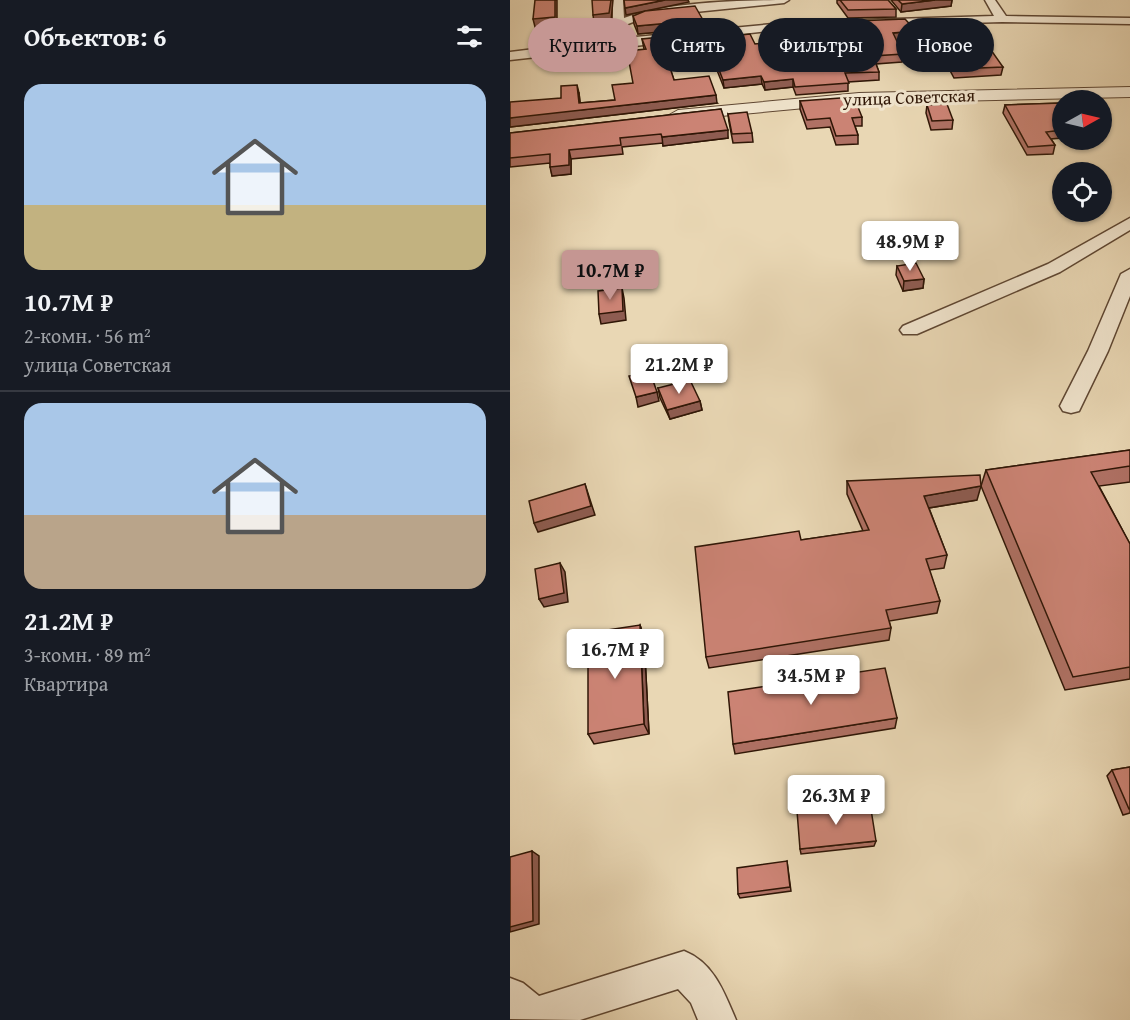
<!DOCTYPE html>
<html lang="ru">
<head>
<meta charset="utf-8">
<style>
  :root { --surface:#171b24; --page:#20242c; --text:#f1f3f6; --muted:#9ea1a6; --line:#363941; --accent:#c59692 }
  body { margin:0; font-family:"Gentium Book Plus",serif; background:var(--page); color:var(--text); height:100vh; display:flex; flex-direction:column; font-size:22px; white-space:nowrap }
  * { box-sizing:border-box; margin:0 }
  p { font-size:20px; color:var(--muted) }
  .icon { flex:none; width:33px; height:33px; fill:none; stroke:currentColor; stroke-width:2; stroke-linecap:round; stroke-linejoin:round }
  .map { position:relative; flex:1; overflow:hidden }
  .side { display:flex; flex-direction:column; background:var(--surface); width:510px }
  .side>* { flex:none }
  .guide { position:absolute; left:18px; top:18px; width:512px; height:54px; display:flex; gap:12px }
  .needle { width:39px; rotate:82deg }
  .fabs { position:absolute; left:542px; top:90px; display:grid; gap:12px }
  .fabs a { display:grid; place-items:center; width:60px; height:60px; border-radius:50%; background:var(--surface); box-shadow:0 2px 4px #0004; font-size:30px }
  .price { position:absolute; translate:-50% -51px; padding:0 14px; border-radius:6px; background:#fff; color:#222; font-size:20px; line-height:39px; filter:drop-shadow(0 2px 3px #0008) }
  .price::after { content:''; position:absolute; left:50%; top:36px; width:18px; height:14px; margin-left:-9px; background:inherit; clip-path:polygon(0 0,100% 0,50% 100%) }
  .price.current { background:var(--accent); color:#111 }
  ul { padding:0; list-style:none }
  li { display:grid; align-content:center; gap:12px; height:318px; padding:0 24px }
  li+li { border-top:2px solid var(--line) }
  li span { display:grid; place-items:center; height:186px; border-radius:18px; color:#555 }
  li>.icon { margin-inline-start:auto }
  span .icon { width:108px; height:108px; fill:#fffc; stroke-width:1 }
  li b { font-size:26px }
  h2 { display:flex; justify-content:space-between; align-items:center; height:72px; padding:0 24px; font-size:26px }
  .pill { padding:0 21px; border-radius:27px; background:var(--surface); box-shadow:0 2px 4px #0004; font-size:21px; line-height:54px }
  .pill.current { background:var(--accent); color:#111 }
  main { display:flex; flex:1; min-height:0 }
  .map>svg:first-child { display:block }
</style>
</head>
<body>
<main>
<section class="side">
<h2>Объектов: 6<svg class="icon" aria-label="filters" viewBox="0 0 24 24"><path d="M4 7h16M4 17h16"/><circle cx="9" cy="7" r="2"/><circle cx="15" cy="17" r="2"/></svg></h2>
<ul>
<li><span style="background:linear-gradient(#a9c7e8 65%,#c2b280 0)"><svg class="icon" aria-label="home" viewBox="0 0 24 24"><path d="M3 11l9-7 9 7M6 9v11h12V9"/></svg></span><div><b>10.7M ₽</b><p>2-комн. · 56 m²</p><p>улица Советская</p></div></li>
<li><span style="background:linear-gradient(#a9c7e8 60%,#b9a48a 0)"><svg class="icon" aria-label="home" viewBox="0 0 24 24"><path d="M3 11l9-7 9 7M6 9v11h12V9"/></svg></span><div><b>21.2M ₽</b><p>3-комн. · 89 m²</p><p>Квартира</p></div></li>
</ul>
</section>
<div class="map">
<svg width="620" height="1020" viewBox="0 0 620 1020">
  <rect width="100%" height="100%" fill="#e9d7b4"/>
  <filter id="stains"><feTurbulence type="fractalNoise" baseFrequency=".00333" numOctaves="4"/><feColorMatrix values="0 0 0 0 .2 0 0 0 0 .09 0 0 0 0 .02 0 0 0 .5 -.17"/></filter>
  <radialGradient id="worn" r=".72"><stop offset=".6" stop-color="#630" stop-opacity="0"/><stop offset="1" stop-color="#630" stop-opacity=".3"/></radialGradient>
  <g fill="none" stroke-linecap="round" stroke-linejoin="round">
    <g stroke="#5e4632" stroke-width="3">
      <g id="minor">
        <path d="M103 0H113L114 18C155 2 234 0 279 0L274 3 136 17 118 24 104 39 285 22 484 16 475 0H485L496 16 620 18V24L492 22 285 28 0 60V52L89 41 103 27Z"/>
        <path d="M620 218V230L550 272 407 334H393L390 330 393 326 538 264Z"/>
        <path d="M620 269V296L598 351 569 411 561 413 553 411 550 406 578 351 611 274Z"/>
        <path d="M174 951C204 963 214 992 226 1020H188L181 1003 168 989 70 1020 0 1019V978L13 983 29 996Z"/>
      </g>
    </g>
    <g stroke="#5e4632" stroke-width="2">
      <path id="tertiary" d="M620 87V97L349 103 168 120 159 115 168 110 349 93Z"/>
    </g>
    <use href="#minor" fill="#f1e5ce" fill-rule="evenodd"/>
    <use href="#tertiary" fill="#f1e5ce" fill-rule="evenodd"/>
  </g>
  <g fill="#af7164" stroke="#2f1606" stroke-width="1.5">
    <path d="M327 0H378L386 9V17L338 18 327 3Z"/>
    <path d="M381 0H442L441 6 391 12Z"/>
    <path d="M123 16 194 28 128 34 124 24Z"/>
    <path d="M346 21 406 31 405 39 386 41 393 54 392 62 366 64 369 72V80L338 82V91L286 95 283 87 255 90 252 84 214 88 199 50 155 54 164 80 207 103 0 127 51 98 69 93 70 103 105 100 123 83 134 49 132 39 203 38 245 44 297 60 344 55 336 44V36L350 35 346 28Z"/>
    <path d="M427 36 493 67 491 75 444 78 426 44Z"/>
    <path d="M290 101 352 117V126H345L348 135V144L326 145 320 127 297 129 290 109Z"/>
    <path d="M552 103V138L541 139 545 145 543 154 517 155 493 113 495 105Z"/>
    <path d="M417 105 443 120 442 129 421 130 416 113Z"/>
    <path d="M211 109 218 138 153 146V143L112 147 113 154 61 159V174L42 176 40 163 0 167V133Z"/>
    <path d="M218 114 242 133 243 142 223 143 219 122Z"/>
    <path d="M387 266 414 279 413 288 393 291 386 275Z"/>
    <path d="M148 388 190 401 192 410 160 419 150 398Z"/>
    <path d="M620 450V482L589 486 620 544V679L555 690 471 486 476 470Z"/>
    <path d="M337 481 467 500 419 508 437 555 434 568 419 570 430 601 427 613 379 621 381 628 379 640 199 668 196 657 291 540 353 531 337 494Z"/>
    <path d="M130 625 134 637 139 734 84 744 78 734Z"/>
    <path d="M387 718 385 728 225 754 223 744Z"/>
    <path d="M620 767V813L613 815 597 776 602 770Z"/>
    <path d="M366 841 364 846 291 854 290 849Z"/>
    <path d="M277 861 281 891 230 898 228 894Z"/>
  </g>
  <g fill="#8e5c51" stroke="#2f1606" stroke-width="1.5">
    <path d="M45 0H47V25L25 27 23 19Z"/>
    <path d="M101 0H103L101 21 84 22 83 15Z"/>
    <path d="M155 0H178L179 2 116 15 115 8Z"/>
    <path d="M425 0H442L441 6 391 12 392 4Z"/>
    <path d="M193 20 194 28 128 34 127 26Z"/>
    <path d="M406 31 405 39 382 41 383 33Z"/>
    <path d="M198 42 199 50 154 54 153 46Z"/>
    <path d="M251 76 252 84 214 88 213 80Z"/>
    <path d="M283 79V87L255 90 254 82Z"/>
    <path d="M67 85 69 93 71 110 206 95 207 103 0 127V118L69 103Z"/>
    <path d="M218 130V138L153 146 152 137Z"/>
    <path d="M59 150 61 159V174L42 176 40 167Z"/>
    <path d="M414 279 413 288 393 291 394 281Z"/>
    <path d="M112 288 114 298 116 320 91 324 89 314Z"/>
    <path d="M147 392 149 401 128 407 126 397Z"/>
    <path d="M190 401 192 410 160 419 157 410Z"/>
    <path d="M75 484 85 515 28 532 24 523Z"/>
    <path d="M471 486 467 500 412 509 414 496Z"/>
    <path d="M50 563 55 572 58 602 34 607 29 599Z"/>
    <path d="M130 625 134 637 139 734 134 724Z"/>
    <path d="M22 851 29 856V924L0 932V927Z"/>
  </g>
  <g fill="#cb8374" stroke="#2f1606" stroke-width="1.5">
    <path d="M25 0H45V17L23 19Z"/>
    <path d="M82 0H101L99 13 83 15Z"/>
    <path d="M114 0H155L115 8Z"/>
    <path d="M330 0H378L386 9 338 10Z"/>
    <path d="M388 0H425L392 4Z"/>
    <path d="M185 6 193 20 127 26 123 16 135 11Z"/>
    <path d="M395 19 406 31 383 33 393 54 363 56 369 72 335 73 339 83 285 87 283 79 254 82 251 76 213 80 198 42 153 46 164 80 199 76 206 95 0 118V102L51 98V86L67 85 69 103 105 100 102 85 123 83 117 51 136 49 132 39 200 32 203 38 240 34 245 44 285 40 297 60 349 55 336 36 356 34 346 21Z"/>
    <path d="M469 33 493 67 445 69 427 36Z"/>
    <path d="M344 97 352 117 342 118 348 135 326 136 320 118 297 120 290 101Z"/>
    <path d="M552 103V130L536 132 545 145 518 147 495 105Z"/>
    <path d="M437 104 443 120 422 121 417 105Z"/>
    <path d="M211 109 218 130 152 137 151 134 110 138 111 145 59 150V165L40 167V154L0 158V133Z"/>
    <path d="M237 112 242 133 222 134 218 114Z"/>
    <path d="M406 263 414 279 394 281 387 266Z"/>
    <path d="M112 288 113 311 89 314 88 291Z"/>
    <path d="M140 372 147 392 126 397 119 376Z"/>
    <path d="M180 380 190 401 157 410 148 388Z"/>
    <path d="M620 450V466L581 472 620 544V667L563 677 476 470Z"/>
    <path d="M470 475 471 486 414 496 437 555 416 559 430 601 376 610 381 628 196 657 185 547 289 531 291 540 359 530 337 481Z"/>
    <path d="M75 484 81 506 24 523 19 501Z"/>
    <path d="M50 563 54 593 29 599 25 569Z"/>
    <path d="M130 625 134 724 78 734V633Z"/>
    <path d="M375 668 387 718 223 744 218 692Z"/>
    <path d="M620 767V809H619L602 770Z"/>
    <path d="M360 803 366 841 290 849 287 811Z"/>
    <path d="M22 851 23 921 0 927V857Z"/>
    <path d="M277 861 280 887 228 894 227 868Z"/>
  </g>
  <g text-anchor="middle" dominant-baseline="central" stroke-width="6" stroke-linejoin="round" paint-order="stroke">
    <g font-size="18" fill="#2f1606" stroke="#f1e5ce">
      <text transform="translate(399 97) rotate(-2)">улица Советская</text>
    </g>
  </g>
  <rect width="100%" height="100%" filter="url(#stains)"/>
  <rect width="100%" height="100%" fill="url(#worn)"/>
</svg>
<div class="fabs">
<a><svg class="needle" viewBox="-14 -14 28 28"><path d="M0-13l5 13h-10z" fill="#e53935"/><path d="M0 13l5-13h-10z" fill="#9ea1a6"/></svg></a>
<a><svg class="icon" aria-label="locate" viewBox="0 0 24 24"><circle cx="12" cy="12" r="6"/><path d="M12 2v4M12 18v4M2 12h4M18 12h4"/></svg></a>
</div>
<b class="price" style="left:400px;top:272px">48.9M ₽</b>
<b class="price current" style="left:100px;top:301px">10.7M ₽</b>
<b class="price" style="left:169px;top:395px">21.2M ₽</b>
<b class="price" style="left:105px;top:680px">16.7M ₽</b>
<b class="price" style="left:301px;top:706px">34.5M ₽</b>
<b class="price" style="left:326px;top:826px">26.3M ₽</b>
<div class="guide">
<a class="pill current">Купить</a>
<a class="pill">Снять</a>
<a class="pill">Фильтры</a>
<a class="pill">Новое</a>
</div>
</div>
</main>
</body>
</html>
